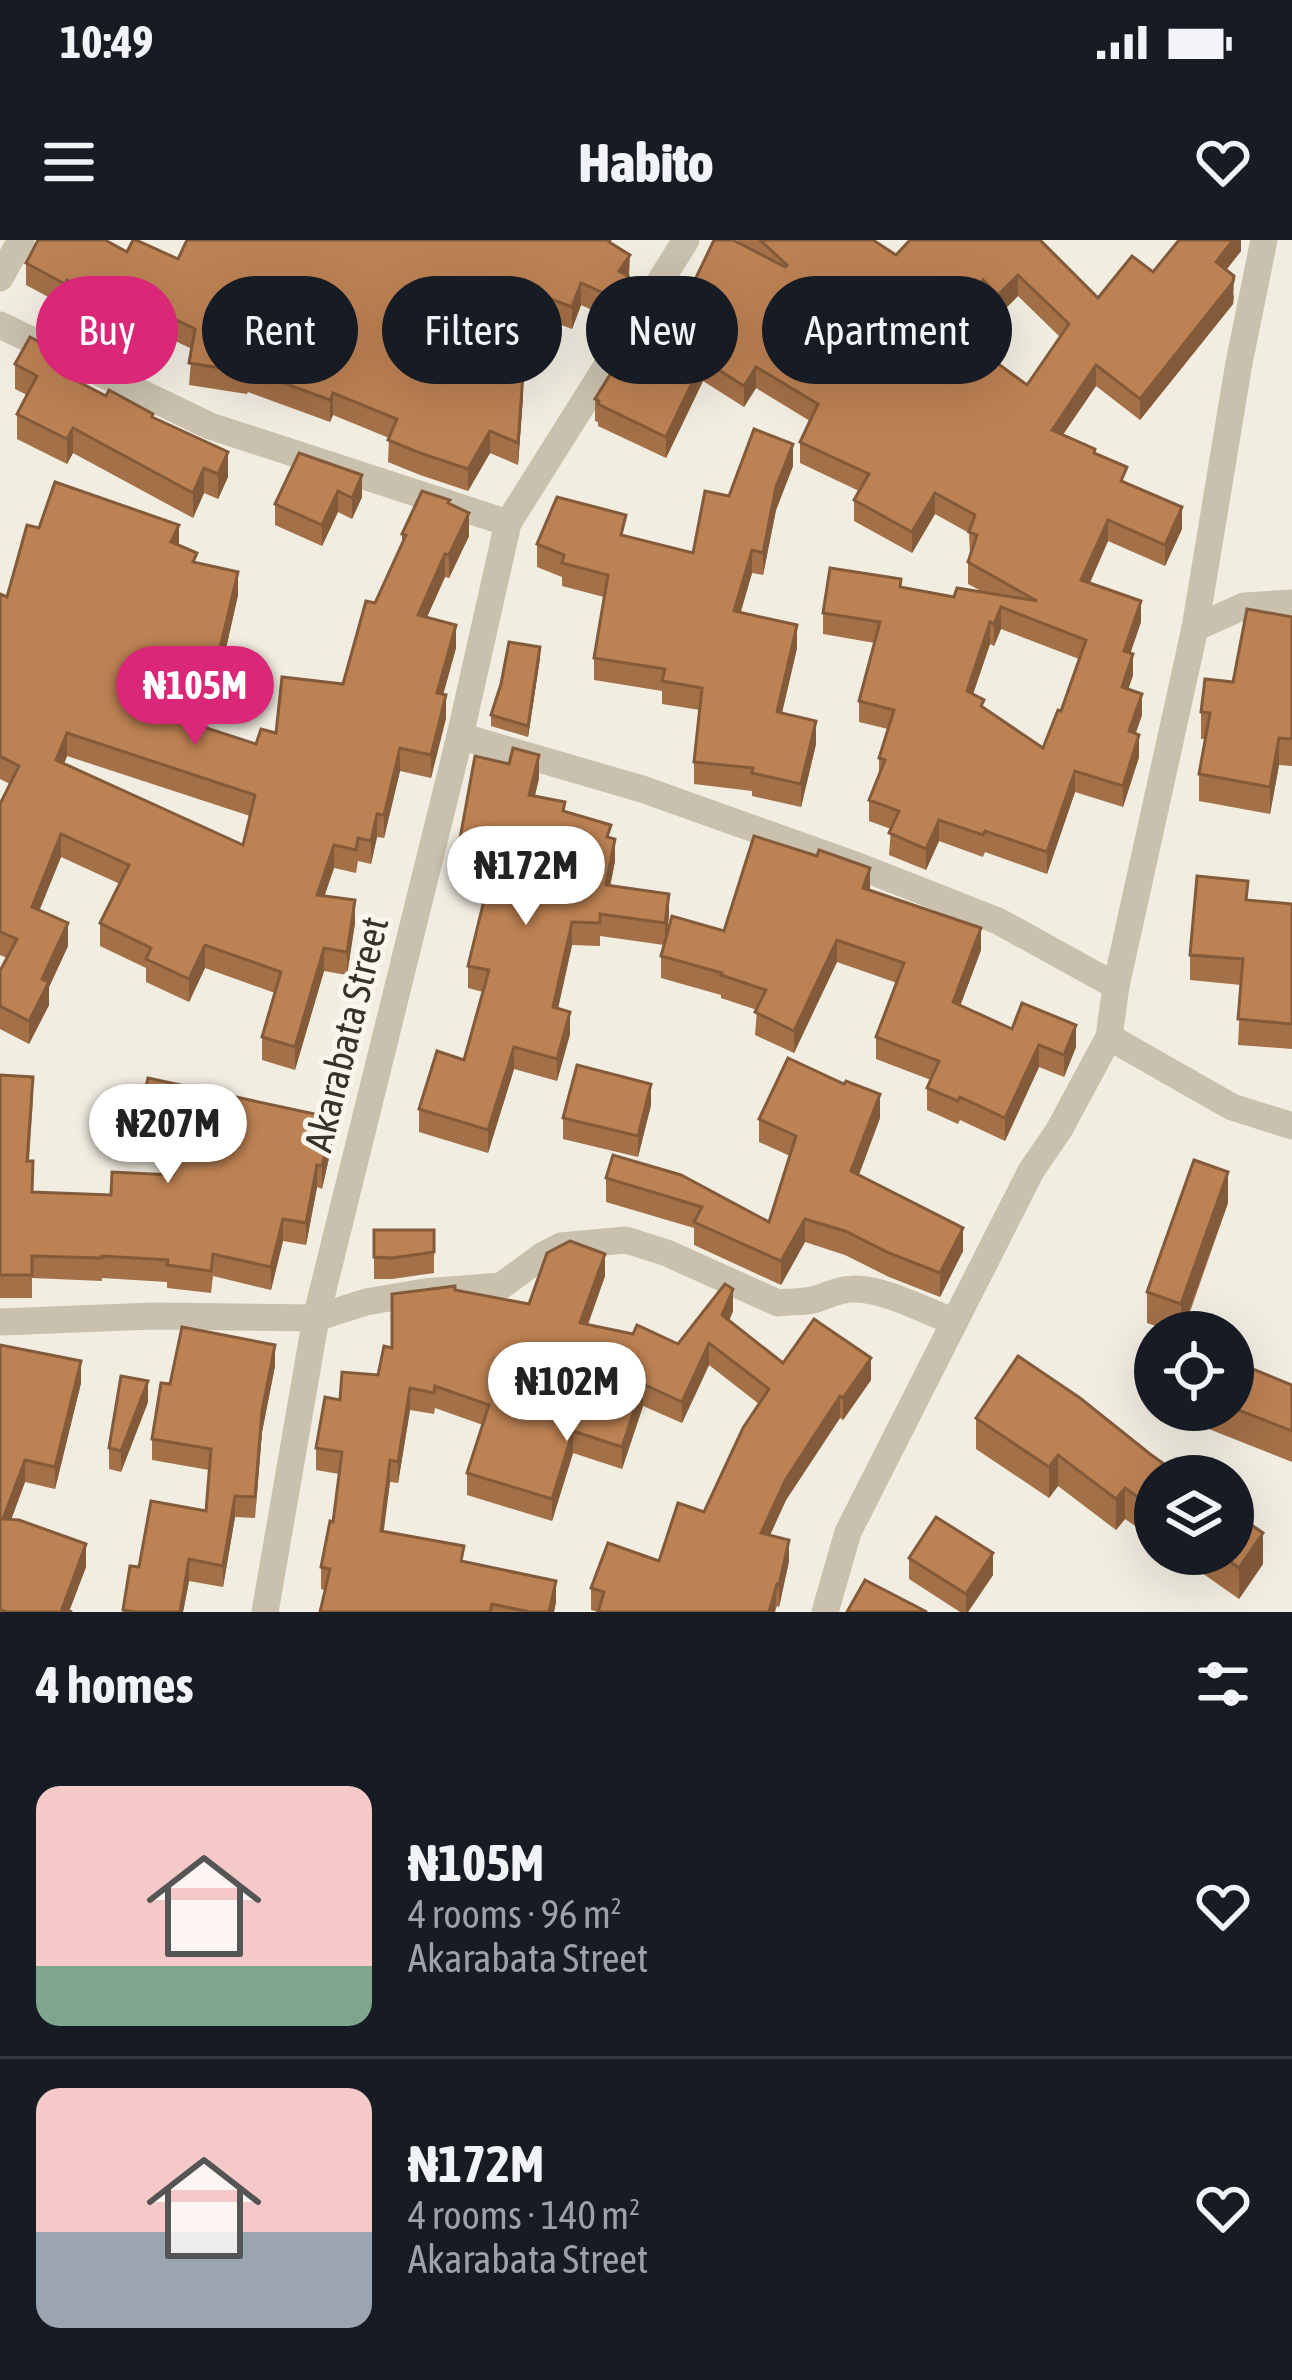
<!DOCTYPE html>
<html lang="en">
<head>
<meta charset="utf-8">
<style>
  :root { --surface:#171b24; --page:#20242c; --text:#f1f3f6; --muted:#9ea1a6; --line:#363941; --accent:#db2777 }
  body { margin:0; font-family:"Asap Condensed",sans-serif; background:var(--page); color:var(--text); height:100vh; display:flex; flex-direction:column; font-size:45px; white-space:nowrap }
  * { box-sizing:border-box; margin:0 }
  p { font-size:39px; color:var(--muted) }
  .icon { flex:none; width:66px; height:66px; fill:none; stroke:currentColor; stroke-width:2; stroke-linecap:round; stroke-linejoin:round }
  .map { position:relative; height:1372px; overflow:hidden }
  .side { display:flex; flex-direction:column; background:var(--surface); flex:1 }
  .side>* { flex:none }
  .top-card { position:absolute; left:36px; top:36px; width:1221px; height:108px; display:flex; gap:24px }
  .tools { position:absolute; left:1134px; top:1071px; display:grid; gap:24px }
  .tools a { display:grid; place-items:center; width:120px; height:120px; border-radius:50%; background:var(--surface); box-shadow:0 12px 48px #0002; font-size:60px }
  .price { position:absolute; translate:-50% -102px; padding:0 27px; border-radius:42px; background:#fff; color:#222; font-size:39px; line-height:78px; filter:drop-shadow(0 3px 6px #0008) }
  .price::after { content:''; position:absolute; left:50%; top:72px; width:36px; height:27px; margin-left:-18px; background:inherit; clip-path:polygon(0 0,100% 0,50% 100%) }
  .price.on { background:var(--accent); color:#fff }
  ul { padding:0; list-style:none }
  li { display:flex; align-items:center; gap:36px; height:300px; padding:0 36px }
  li+li { border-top:3px solid var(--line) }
  li span { display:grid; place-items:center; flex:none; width:336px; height:240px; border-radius:24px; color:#555 }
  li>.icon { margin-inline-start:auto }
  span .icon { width:144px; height:144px; fill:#fffc; stroke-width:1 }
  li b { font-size:51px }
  h2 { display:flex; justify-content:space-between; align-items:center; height:144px; padding:0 36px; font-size:51px }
  .tag { padding:0 42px; border-radius:54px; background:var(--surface); box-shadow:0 12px 48px #0002; font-size:42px; line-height:108px }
  .tag.on { background:var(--accent); color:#fff }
  .status { display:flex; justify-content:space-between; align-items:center; height:84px; padding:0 60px; background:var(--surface); direction:ltr }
  .status svg { height:33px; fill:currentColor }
  header { display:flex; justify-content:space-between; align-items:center; height:156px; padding:0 36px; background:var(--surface); font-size:54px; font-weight:800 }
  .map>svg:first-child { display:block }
</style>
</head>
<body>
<div class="status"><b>10:49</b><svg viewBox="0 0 49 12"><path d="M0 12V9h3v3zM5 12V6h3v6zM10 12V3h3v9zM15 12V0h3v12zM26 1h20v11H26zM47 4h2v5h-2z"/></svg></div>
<header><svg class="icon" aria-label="menu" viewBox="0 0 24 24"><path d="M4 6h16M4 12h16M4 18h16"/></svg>Habito<svg class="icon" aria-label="heart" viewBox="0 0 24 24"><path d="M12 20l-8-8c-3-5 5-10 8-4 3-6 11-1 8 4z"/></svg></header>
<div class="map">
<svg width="1292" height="1372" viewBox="0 0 1292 1372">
  <rect width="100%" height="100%" fill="#f2ede1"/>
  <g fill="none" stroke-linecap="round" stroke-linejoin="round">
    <g stroke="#c9c0ad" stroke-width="27">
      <path d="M0 38 21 0"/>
      <path d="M0 85 210 186 508 283"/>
      <path d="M1195 388 1244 366 1292 363"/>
      <path d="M460 496 642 549 858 626 998 681 1116 746"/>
      <path d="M1109 797 1232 867 1292 886"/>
      <path d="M0 1082 153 1076 316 1078 366 1062 424 1052 501 1046 542 1016 561 1006 626 1000 667 1013 778 1063C790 1061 805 1063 816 1059 829 1055 839 1049 853 1049 883 1048 926 1071 954 1082"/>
      <path d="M265 1372 316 1078 460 496 508 283 686 0"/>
      <path d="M825 1372 848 1292 1031 931 1059 890 1109 797 1116 746 1195 388 1239 123 1264 0"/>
    </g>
  </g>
  <g fill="#a37047" fill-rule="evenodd">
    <path d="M737 0H873L896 15 910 0 1098 58 1153 32 1241 0V11L1226 30 1234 57 1233 64 1140 180 1096 146 1063 194 1095 213 1127 244 1182 289 1165 326 1108 301 1090 343 1141 382 1130 413 1133 435 1128 449 1142 475 1135 494 1139 517 1123 567 1075 552 1047 634 985 612 983 617 939 601 926 630 889 615 891 589 869 581V560L879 535V518L888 489 859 482V461L875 403 823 394V373L901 348 954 357 983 352 968 344V322L970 314 969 293 935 274 912 313 854 281V260L859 251 800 223V202L810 181 756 148 744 167 703 141 666 218 598 186V182L595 181V159L742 5ZM1018 56 1060 97 1027 145 961 97 983 61 998 76ZM1001 389 1079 419 1061 471 1043 508 984 469 973 454 990 404 994 406Z"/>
    <path d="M617 7 630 37 628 58 615 80 581 65 572 89 519 69 488 126 504 133 523 156 518 225 490 213 468 251 420 235 388 222 389 198 333 175 330 182 248 152 247 154 189 145 192 109 154 91 150 101 67 62 65 66 26 45V23L127 12 178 19Z"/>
    <path d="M15 124 67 136 153 178 228 237 218 259 204 253 193 278 73 213 67 224 17 199V174L27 155 15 149Z"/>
    <path d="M299 213 362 257 352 279 338 272 322 306 275 285V264Z"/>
    <path d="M793 226 776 270 763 335 752 333 741 372 797 408 782 473 816 504 801 567 752 556V551L694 544V522L700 470 662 464V451L594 440V418L604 357 562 346V337L537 327V304L626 297 693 313 729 256Z"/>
    <path d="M450 264 469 296 449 338 445 337 427 377 456 408 443 455 446 478 431 538 400 531 384 598 377 597 371 624 358 621 356 633 334 628 324 656 355 683 347 735 324 731 295 830 262 820V797L275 753 205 728 189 762 146 742V728L100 706V683L120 644 61 617 39 670 68 706 49 747V765L29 804 0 789V731L7 718 0 715V564L10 544 0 539V354L7 357 39 288 179 306 197 323 238 355 222 426V442L199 485 256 504 276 493 343 444 375 363 402 303V294ZM67 516 250 576 243 605 64 524Z"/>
    <path d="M1292 377V526L1279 525 1270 574 1199 561V534L1205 499H1201V472L1233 442Z"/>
    <path d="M540 418 528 497 491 486V475Z"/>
    <path d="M539 538 535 556 611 598 615 621 610 646 669 676 666 700 724 691 870 650 981 710 960 766 1012 789 1076 807 1064 837 1039 827 1005 901 960 880 958 884 927 870V848L931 840 876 819V797L897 743 837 722 794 813 755 795 757 770 721 758V755L661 738V716L664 705 600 696V706L572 705 558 769 570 794 557 841 514 829 488 913 419 892V869L464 820 483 752 468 748V726L491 632 459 626V604Z"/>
    <path d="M1248 660 1292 664V809L1238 805 1241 745 1190 740V715Z"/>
    <path d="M0 835 33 859 29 921 32 952 111 955 173 935 182 904 140 894V872L333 900 322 949 317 947 306 1005 283 1001 271 1050 213 1036 211 1053 167 1048V1042L102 1038V1041L32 1038V1058H0Z"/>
    <path d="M651 865 638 917 563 899V878Z"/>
    <path d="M880 878 859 935 963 1011 940 1057 889 1037 845 1015 805 1002 781 1045 694 1005V988L606 962V938L769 982 790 916 759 902V879Z"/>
    <path d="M1228 963 1183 1092H1173L1147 1083V1052Z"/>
    <path d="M374 990H434V1033L392 1039H374Z"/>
    <path d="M605 1036 588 1085 678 1104 733 1071 729 1081 783 1123 871 1140 843 1180 840 1178 786 1260 770 1295 789 1321 779 1367 777 1366 775 1372H598L591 1370V1348L659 1321 704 1272 759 1164 709 1125 682 1183 643 1166 622 1229 573 1213 552 1281 467 1255V1233L483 1185 435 1168 434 1174 410 1170 398 1243 390 1242 383 1291 464 1322 556 1362 554 1372H320L325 1350 321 1349V1327L333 1282 339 1234 316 1230V1208L340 1160 378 1135 392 1108 455 1050 529 1064Z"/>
    <path d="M0 1105 81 1143 55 1249 25 1242 11 1280 86 1327 69 1370 73 1372H0Z"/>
    <path d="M1233 1121 1292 1145V1222L1186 1180V1170H1233Z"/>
    <path d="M275 1126 262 1192 255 1278 235 1277 223 1347 189 1341 183 1372H123L130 1326 139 1327 206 1271 209 1230 152 1220V1199L170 1144Z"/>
    <path d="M148 1162 121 1232 109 1229V1208Z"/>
    <path d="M976 1178 1150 1214 1155 1236V1300L1125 1279 1116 1290 1058 1246 1049 1258 976 1209Z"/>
    <path d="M1175 1314H1233L1263 1324 1239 1359Z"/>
    <path d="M909 1318 993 1335 968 1372H960L909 1339Z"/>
  </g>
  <g fill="#845b3a">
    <path d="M1233 0H1241V11L1216 43V22Z"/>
    <path d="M630 15 628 58 615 80V58L619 31Z"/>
    <path d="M1018 35V56L998 76V55Z"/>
    <path d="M1234 36 1233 64 1140 180V159Z"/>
    <path d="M983 40V61L952 111V90Z"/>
    <path d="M581 43V65L572 89V67Z"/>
    <path d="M519 47V69L477 147V125Z"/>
    <path d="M154 69V91L150 101V79Z"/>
    <path d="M67 117V142L60 132Z"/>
    <path d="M703 120V141L666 218V197Z"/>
    <path d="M1096 125V146L1052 211V190Z"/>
    <path d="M756 127V148L744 167V146Z"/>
    <path d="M523 134V156L518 225V203Z"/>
    <path d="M333 153V175L330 182V160Z"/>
    <path d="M73 188V213L67 224V199Z"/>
    <path d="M490 191V213L468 251V229Z"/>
    <path d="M793 204V226L776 270 763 335V313L776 247Z"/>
    <path d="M228 212V237L218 259V234Z"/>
    <path d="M204 228V253L193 278V253Z"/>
    <path d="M362 235V257L352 279V258Z"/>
    <path d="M338 251V272L322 306V285Z"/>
    <path d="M935 253V274L912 313V292Z"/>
    <path d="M1182 267V289L1165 326V305Z"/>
    <path d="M469 273V296L449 338V315Z"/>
    <path d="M1108 280V301L1081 362V340Z"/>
    <path d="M179 285V308L171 302Z"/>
    <path d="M752 310V333L734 393V371Z"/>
    <path d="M445 314V337L418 397V375Z"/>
    <path d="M238 332V355L222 426V442L188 505V482L218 417Z"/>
    <path d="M1141 361V382L1124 432V411Z"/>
    <path d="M1001 367V389L994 406V384Z"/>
    <path d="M990 382V404L967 472V451Z"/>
    <path d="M456 385V408L437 476V453Z"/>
    <path d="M797 385V408L777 494V472Z"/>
    <path d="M540 407V418L528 497V486Z"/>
    <path d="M1133 414V435L1122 468V447Z"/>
    <path d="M1142 454V475L1129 513V491Z"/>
    <path d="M446 455V478L431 538V515Z"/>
    <path d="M816 481V504L801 567V544Z"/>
    <path d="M67 493V516L56 543V520Z"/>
    <path d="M1139 495V517L1123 567V546Z"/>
    <path d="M1279 498V525L1270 574V547Z"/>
    <path d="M400 508V531L384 598V575Z"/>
    <path d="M539 515V538L529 578V555Z"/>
    <path d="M1075 531V552L1047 634V612Z"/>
    <path d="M377 574V597L371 624V601Z"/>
    <path d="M939 580V601L926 630V609Z"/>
    <path d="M61 594V617L32 689V667Z"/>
    <path d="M615 599V621L606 667V645Z"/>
    <path d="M334 605V628L317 678V655Z"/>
    <path d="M870 628V650L863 648Z"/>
    <path d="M669 654V676L665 705V683Z"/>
    <path d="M355 660V683L347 735V712Z"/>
    <path d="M572 682V705L553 790V767Z"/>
    <path d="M68 683V706L49 747V765L29 804V781L42 739Z"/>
    <path d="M981 688V710L953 785V762Z"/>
    <path d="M837 700V722L794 813V791Z"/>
    <path d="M205 705V728L189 762V739Z"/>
    <path d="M324 708V731L295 830V807Z"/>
    <path d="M570 772V794L557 841V819Z"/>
    <path d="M1076 785V807L1064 837V815Z"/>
    <path d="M1039 805V827L1005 901V878Z"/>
    <path d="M514 807V829L488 913V890Z"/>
    <path d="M651 844V865L638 917V896Z"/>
    <path d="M880 854V878L851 955V931Z"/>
    <path d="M333 878V900L322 949V926Z"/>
    <path d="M317 925V947L306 1005V983Z"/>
    <path d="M1228 932V963L1181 1092V1064Z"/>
    <path d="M283 979V1001L271 1050V1027Z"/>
    <path d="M805 979V1002L781 1045V1021Z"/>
    <path d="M963 988V1011L940 1057V1033Z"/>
    <path d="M605 1014V1036L580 1105V1083Z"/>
    <path d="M733 1049V1071L722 1097V1075Z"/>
    <path d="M709 1103V1125L682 1183V1162Z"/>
    <path d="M275 1105V1126L262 1192 255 1278 262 1171Z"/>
    <path d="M871 1118V1140L843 1180V1158Z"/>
    <path d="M81 1121V1143L55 1249V1227Z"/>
    <path d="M148 1141V1162L121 1232V1211Z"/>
    <path d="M643 1144V1166L622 1229V1207Z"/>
    <path d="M410 1148V1170L398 1243V1222Z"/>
    <path d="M840 1156V1178L786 1260 761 1315V1293L786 1239Z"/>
    <path d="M573 1191V1213L552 1281V1259Z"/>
    <path d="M1058 1215V1246L1049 1258V1227Z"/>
    <path d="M25 1220V1242L3 1301V1279Z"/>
    <path d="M390 1220V1242L381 1313V1291Z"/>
    <path d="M1125 1248V1279L1116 1290V1259Z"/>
    <path d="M235 1256V1277L223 1347V1326Z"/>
    <path d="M1263 1293V1324L1239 1359V1328Z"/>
    <path d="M789 1300V1321L779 1367V1345Z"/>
    <path d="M86 1304V1327L69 1372 62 1369Z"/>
    <path d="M993 1313V1335L968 1372H966V1354Z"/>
    <path d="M189 1319V1341L183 1372H180Z"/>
    <path d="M556 1341V1362L554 1372H549Z"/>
    <path d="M777 1344 775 1372H769Z"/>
  </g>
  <g fill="#bd8253" stroke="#845b3a" stroke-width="3" fill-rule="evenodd">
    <path d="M38 0H105L127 12 133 0H136L178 19 187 0H610L609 2 630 15 619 31 628 36 615 58 581 43 572 67 519 47 477 125 504 128V133L523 134 518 203 490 191 468 229 420 213 388 200 397 179 333 153 330 160 248 130 247 132 189 123 195 89 154 69 150 79 67 40 65 44 26 23Z"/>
    <path d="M714 0H733L785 27 787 25 760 0H873L896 15 910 0H1040L1098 58 1132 16 1153 32 1179 0H1233L1216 22 1234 36 1233 42 1140 159 1096 125 1052 190 1095 209 1094 213 1127 227 1121 241 1182 267 1165 305 1108 280 1081 340 1141 361 1124 411 1133 414 1122 447 1142 454 1129 491 1139 495 1123 546 1075 531 1047 612 985 591 983 595 939 580 926 609 889 593 899 571 869 560 885 520 879 518 894 470 859 461 880 382 823 373 830 328 901 339 900 347 954 357 957 348 1037 361 968 322 977 295 969 292 975 275 935 253 912 292 854 260 869 234 800 202 818 164 756 127 744 146 703 120 666 197 598 164 599 161 595 159 660 54 682 67ZM1018 35 1069 84 1027 145 952 90 983 40 998 55ZM1001 367 1086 400 1061 471 1058 470 1043 508 981 466 984 460 967 451 990 382 994 384Z"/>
    <path d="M30 97 67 117 60 132 106 156 109 150 153 174 152 177 228 212 218 234 204 228 193 253 73 188 67 199 17 174 37 136 15 124Z"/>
    <path d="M754 189 793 204 776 247 763 313 752 310 734 371 797 385 777 472 816 481 801 544 752 533 753 528 694 522 702 448 662 441 665 429 594 418 608 335 562 323 564 315 537 304 557 257 626 275 621 295 693 313 705 251 729 256Z"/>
    <path d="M299 213 362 235 352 258 338 251 322 285 275 264Z"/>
    <path d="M55 242 179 285 171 302 197 313 193 322 238 332 218 417 222 419 188 482 256 504 261 489 276 493 282 437 343 444 366 361 375 363 406 295 402 294 422 251 450 260 448 263 469 273 449 315 445 314 418 375 456 385 437 453 446 455 431 515 400 508 384 575 377 574 371 601 358 598 356 610 334 605 317 655 355 660 347 712 324 708 295 807 262 797 281 732 205 705 189 739 146 719 151 708 100 683 129 625 61 594 32 667 68 683 42 739 49 742 29 781 0 766V731L17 699 0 692V564L19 526 0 516V354L7 357 27 285 39 288ZM67 493 255 555 243 605 56 520Z"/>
    <path d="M1247 369 1292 377V499L1279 498 1270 547 1199 534 1210 473 1201 472 1205 439 1233 442Z"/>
    <path d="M509 402 540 407 528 486 491 475 501 444Z"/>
    <path d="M513 508 539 515 529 555 565 562 563 571 611 585 607 597 615 599 606 645 669 654 665 683 600 674V683L572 682 553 767 570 772 557 819 514 807 488 890 419 869 437 811 464 820 489 730 468 726 496 611 459 604 475 516 509 524Z"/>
    <path d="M754 596 817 616 819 610 870 628 863 648 981 688 953 762 1012 789 1022 763 1076 785 1064 815 1039 805 1005 878 960 857 958 861 927 848 939 821 876 797 904 723 837 700 794 791 755 772 766 750 721 735 722 733 661 716 672 676 724 691Z"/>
    <path d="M1197 636 1248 641 1246 660 1292 664V784L1238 779 1243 719 1190 715Z"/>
    <path d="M788 818 844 844 846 841 880 854 851 931 963 988 940 1033 889 1013 845 991 805 979 781 1021 694 982 702 967 606 938 613 915 681 935 769 982 796 896 759 879Z"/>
    <path d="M577 825 651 844 638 896 563 878Z"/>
    <path d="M0 835 33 837 27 921H33L32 952 111 955 112 932 173 935 188 883 140 872 148 838 333 878 322 926 317 925 306 983 283 979 271 1027 213 1014 211 1031 167 1025 168 1020 102 1016V1018L32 1016V1035H0Z"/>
    <path d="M1194 920 1228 932 1181 1064 1147 1052Z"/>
    <path d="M374 990H434V1012L392 1018 374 1017Z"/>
    <path d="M570 1001 605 1014 580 1083 633 1094 637 1085 678 1104 725 1044 733 1049 722 1075 783 1123 814 1079 871 1118 843 1158 840 1156 786 1239 761 1293 789 1300 779 1345 777 1344 769 1372H598L604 1352 591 1348 608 1303 659 1321 678 1263 704 1272 743 1188 769 1149 709 1103 682 1162 643 1144 622 1207 573 1191 552 1259 467 1233 489 1165 435 1146 434 1153 410 1148 398 1222 390 1220 381 1291 464 1306 461 1321 556 1341 549 1372H530L492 1364 490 1372H320L330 1329 321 1327 330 1281 333 1282 342 1212 316 1208 325 1157 340 1160 342 1132 378 1135 384 1106 392 1108V1054L455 1046V1050L529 1064 547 1013Z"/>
    <path d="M182 1087 275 1105 262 1171 255 1257 235 1256 223 1326 189 1319 180 1372H136L123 1370 130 1326 139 1327 151 1261 206 1271 211 1209 152 1199 161 1143 170 1144Z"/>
    <path d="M0 1105 81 1121 55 1227 25 1220 3 1279 19 1280 86 1304 62 1369 72 1372H8L0 1370Z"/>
    <path d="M1018 1116 1080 1158 1150 1214 1181 1236H1155V1269L1125 1248 1116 1259 1058 1215 1049 1227 976 1178Z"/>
    <path d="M1233 1121 1292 1145V1191L1233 1168Z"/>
    <path d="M121 1136 148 1141 121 1211 109 1208Z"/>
    <path d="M1233 1272 1263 1293 1239 1328 1220 1314H1233Z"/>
    <path d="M936 1277 993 1313 966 1354 909 1318Z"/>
    <path d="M865 1340 927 1372H847Z"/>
  </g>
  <g text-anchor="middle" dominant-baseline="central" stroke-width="10" stroke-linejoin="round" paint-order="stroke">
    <g font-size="39" fill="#38322b" stroke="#f9f6ed">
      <text transform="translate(346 794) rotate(-76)">Akarabata Street</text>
    </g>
  </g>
</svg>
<div class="tools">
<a><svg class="icon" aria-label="locate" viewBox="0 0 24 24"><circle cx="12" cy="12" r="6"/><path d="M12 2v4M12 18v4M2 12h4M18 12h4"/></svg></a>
<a><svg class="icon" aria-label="layers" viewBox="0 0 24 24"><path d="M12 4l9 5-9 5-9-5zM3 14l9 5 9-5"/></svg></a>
</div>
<b class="price on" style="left:195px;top:508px">₦105M</b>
<b class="price" style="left:526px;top:688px">₦172M</b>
<b class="price" style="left:168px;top:946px">₦207M</b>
<b class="price" style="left:567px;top:1204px">₦102M</b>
<div class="top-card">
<a class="tag on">Buy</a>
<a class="tag">Rent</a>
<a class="tag">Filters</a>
<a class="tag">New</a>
<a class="tag">Apartment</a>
</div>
</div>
<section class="side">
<h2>4 homes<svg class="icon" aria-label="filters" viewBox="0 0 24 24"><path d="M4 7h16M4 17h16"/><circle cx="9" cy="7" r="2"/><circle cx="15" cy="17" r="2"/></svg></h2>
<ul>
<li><span style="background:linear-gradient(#f6c9c9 75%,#7fa58c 0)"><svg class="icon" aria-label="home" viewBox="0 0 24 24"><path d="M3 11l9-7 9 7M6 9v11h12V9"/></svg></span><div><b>₦105M</b><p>4 rooms · 96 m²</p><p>Akarabata Street</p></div><svg class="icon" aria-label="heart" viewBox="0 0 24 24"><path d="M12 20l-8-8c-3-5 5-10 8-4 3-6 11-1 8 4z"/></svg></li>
<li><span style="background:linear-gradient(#f6c9c9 60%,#9aa5b1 0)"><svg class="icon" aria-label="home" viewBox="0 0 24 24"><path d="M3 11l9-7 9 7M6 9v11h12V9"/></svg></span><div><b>₦172M</b><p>4 rooms · 140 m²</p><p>Akarabata Street</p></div><svg class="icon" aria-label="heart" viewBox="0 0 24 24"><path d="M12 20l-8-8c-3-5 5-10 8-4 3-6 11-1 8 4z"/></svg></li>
</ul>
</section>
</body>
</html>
